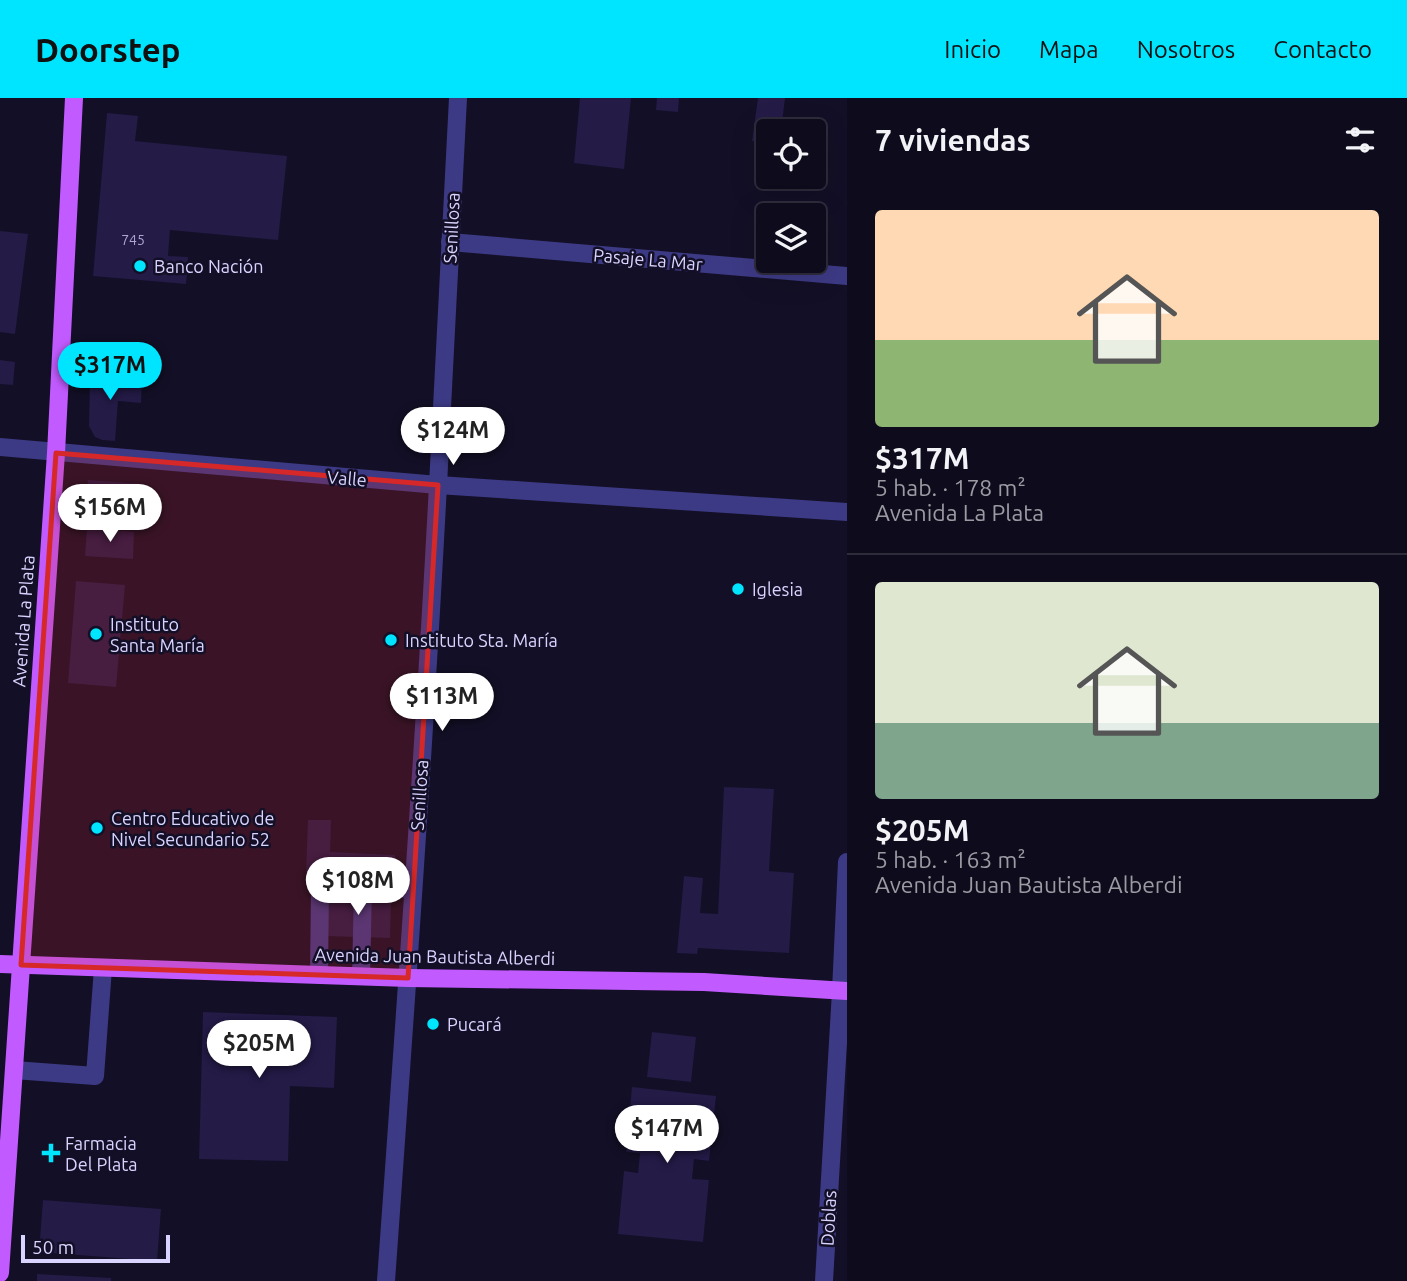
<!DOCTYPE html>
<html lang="es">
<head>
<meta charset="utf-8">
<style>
  :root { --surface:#0e0b1c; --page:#171425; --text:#f1f3f6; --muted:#9b9ba3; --line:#2e2b3b; --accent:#00e5ff }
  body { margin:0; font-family:Ubuntu,sans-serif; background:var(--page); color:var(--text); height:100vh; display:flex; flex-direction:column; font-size:26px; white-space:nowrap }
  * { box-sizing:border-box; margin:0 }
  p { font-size:23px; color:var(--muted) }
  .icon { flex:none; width:38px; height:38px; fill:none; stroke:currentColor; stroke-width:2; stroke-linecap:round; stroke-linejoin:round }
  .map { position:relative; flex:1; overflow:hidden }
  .panel { display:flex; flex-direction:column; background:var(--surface); width:560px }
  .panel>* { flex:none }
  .fabs { position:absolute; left:756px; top:21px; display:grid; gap:14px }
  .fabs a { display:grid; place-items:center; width:70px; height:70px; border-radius:7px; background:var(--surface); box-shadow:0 7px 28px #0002,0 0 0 2px var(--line); font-size:35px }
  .scale { position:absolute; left:21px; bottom:18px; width:149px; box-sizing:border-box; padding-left:7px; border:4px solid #d9d4ff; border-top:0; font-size:19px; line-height:24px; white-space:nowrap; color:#d9d4ff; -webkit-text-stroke:5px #130f26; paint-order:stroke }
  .price { position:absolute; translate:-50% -60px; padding:0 16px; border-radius:24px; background:#fff; color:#222; font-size:23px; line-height:46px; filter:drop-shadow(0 2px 4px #0008) }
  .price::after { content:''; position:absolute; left:50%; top:42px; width:21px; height:16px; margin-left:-10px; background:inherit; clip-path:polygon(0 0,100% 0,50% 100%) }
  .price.active { background:var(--accent); color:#111 }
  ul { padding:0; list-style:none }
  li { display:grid; align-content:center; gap:14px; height:371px; padding:0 28px }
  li+li { border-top:2px solid var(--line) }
  li span { display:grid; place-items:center; height:217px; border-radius:7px; color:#555 }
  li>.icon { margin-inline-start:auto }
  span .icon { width:126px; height:126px; fill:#fffc; stroke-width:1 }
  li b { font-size:30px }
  h2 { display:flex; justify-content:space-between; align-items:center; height:84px; padding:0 28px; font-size:30px }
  header { display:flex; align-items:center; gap:42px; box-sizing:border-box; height:98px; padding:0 35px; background:var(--accent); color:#111 }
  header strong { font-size:33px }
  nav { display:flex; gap:38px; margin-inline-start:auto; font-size:24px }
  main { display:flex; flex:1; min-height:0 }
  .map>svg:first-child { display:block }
</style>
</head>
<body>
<header>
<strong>Doorstep</strong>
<nav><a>Inicio</a><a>Mapa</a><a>Nosotros</a><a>Contacto</a></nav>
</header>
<main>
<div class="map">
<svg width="847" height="1183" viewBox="0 0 847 1183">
  <rect width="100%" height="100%" fill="#130f26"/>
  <g fill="#241b47">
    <path d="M580 0H631L624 71 574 65Z"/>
    <path d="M657 0H679L678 14 656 12Z"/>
    <path d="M758 0H785L781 33H768V45L752 43Z"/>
    <path d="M107 15 138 18 135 43 287 58 278 142 170 132 168 158 188 159 186 186 93 178Z"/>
    <path d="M0 133 28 136 15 236 0 234Z"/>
    <path d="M0 262 15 264 13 287 0 286Z"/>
    <path d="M90 277 142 280 141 305 118 303 115 343 102 342 95 339 89 328Z"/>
    <path d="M88 382 142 386 140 414 86 410Z"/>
    <path d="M87 430 134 434 133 461 85 458Z"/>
    <path d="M76 483 125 487 116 589 68 585Z"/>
    <path d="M724 689 774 691 769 773 794 775 789 855 698 850 697 856 677 855 684 778 703 780 700 815 718 816Z"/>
    <path d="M308 722H331L330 754 395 757V780L306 776Z"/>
    <path d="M326 799 391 801 390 840 325 838Z"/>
    <path d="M203 914 337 919 334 990 290 988 288 1063 199 1061Z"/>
    <path d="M652 934 696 939 691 984 647 979Z"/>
    <path d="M632 989 716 998 709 1063 694 1061 692 1081 709 1082 703 1144 618 1136 624 1073 638 1075 640 1055 626 1054Z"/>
    <path d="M43 1102 161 1111 157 1163 39 1154Z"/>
    <path d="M37 1176 111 1180V1183H37Z"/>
  </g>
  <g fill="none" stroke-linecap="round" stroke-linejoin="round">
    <g stroke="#3d3a85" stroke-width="18">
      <path d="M450 144 847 178"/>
      <path d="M0 349 438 387 847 414"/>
      <path d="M319 877 320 790H363"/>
      <path d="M361 878 363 790 413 791"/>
      <path d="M14 972 95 978 103 870"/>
      <path d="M386 1183C405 918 424 652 438 387 445 258 451 129 458 0"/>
      <path d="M824 1183 841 893 847 764"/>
    </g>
    <g stroke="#c25bff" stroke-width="18">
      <path d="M0 866 408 880 704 884 847 893"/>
      <path d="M0 1175 56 355 74 0"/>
    </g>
  </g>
  <path fill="#d62828" fill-opacity="0.2" stroke="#d62828" stroke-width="5" stroke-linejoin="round" d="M56 355 438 387 408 880 21 867Z"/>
  <g fill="#00e5ff" stroke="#130f26" stroke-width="2.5">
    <circle cx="140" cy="168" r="7"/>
    <circle cx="738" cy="491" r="7"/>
    <circle cx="96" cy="536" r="7"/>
    <circle cx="391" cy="542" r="7"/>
    <circle cx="97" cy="730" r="7"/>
    <circle cx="433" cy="926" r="7"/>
    <path d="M47.5 1044.5h7v7h7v7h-7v7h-7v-7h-7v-7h7z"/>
  </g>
  <g text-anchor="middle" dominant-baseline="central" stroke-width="5" stroke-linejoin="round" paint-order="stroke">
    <g font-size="14" fill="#aca6d1">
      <text x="133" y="142">745</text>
    </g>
    <g font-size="18" fill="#d9d4ff" stroke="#130f26">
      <text transform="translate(451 130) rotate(-87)">Senillosa</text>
      <text transform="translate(648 161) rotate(5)">Pasaje La Mar</text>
      <text transform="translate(347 380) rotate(5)">Valle</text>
      <text transform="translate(23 523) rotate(-86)">Avenida La Plata</text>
      <text transform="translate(419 697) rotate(-86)">Senillosa</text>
      <text transform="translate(435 858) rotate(1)">Avenida Juan Bautista Alberdi</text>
      <text transform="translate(828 1120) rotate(-87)">Doblas</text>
    </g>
    <g font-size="18" fill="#d9d4ff" stroke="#130f26" text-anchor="start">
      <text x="154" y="168">Banco Nación</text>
      <text x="752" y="491">Iglesia</text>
      <text x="110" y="526">Instituto<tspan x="110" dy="21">Santa María</tspan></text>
      <text x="405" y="542">Instituto Sta. María</text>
      <text x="111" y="720">Centro Educativo de<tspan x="111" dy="21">Nivel Secundario 52</tspan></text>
      <text x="447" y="926">Pucará</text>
      <text x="65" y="1045">Farmacia<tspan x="65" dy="21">Del Plata</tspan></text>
    </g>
  </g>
</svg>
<div class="fabs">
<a><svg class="icon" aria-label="locate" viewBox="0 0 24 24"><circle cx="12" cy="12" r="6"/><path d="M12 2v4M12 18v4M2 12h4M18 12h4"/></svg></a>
<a><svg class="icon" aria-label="layers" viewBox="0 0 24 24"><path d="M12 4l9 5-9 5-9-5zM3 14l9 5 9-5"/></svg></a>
</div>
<div class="scale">50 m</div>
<b class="price active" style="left:110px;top:304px">$317M</b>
<b class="price" style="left:453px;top:369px">$124M</b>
<b class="price" style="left:110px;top:446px">$156M</b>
<b class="price" style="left:442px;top:635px">$113M</b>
<b class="price" style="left:358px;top:819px">$108M</b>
<b class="price" style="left:259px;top:982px">$205M</b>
<b class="price" style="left:667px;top:1067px">$147M</b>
</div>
<section class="panel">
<h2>7 viviendas<svg class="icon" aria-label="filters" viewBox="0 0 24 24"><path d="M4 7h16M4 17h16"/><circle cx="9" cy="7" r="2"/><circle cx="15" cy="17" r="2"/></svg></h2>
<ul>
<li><span style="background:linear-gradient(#ffd9b3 60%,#8fb573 0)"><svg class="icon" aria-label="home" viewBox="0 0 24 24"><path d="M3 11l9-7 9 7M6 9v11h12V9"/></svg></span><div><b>$317M</b><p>5 hab. · 178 m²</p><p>Avenida La Plata</p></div></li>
<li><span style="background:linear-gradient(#dfe7d0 65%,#7fa58c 0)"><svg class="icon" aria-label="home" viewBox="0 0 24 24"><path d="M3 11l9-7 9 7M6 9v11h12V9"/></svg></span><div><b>$205M</b><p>5 hab. · 163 m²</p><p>Avenida Juan Bautista Alberdi</p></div></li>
</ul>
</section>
</main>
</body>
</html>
